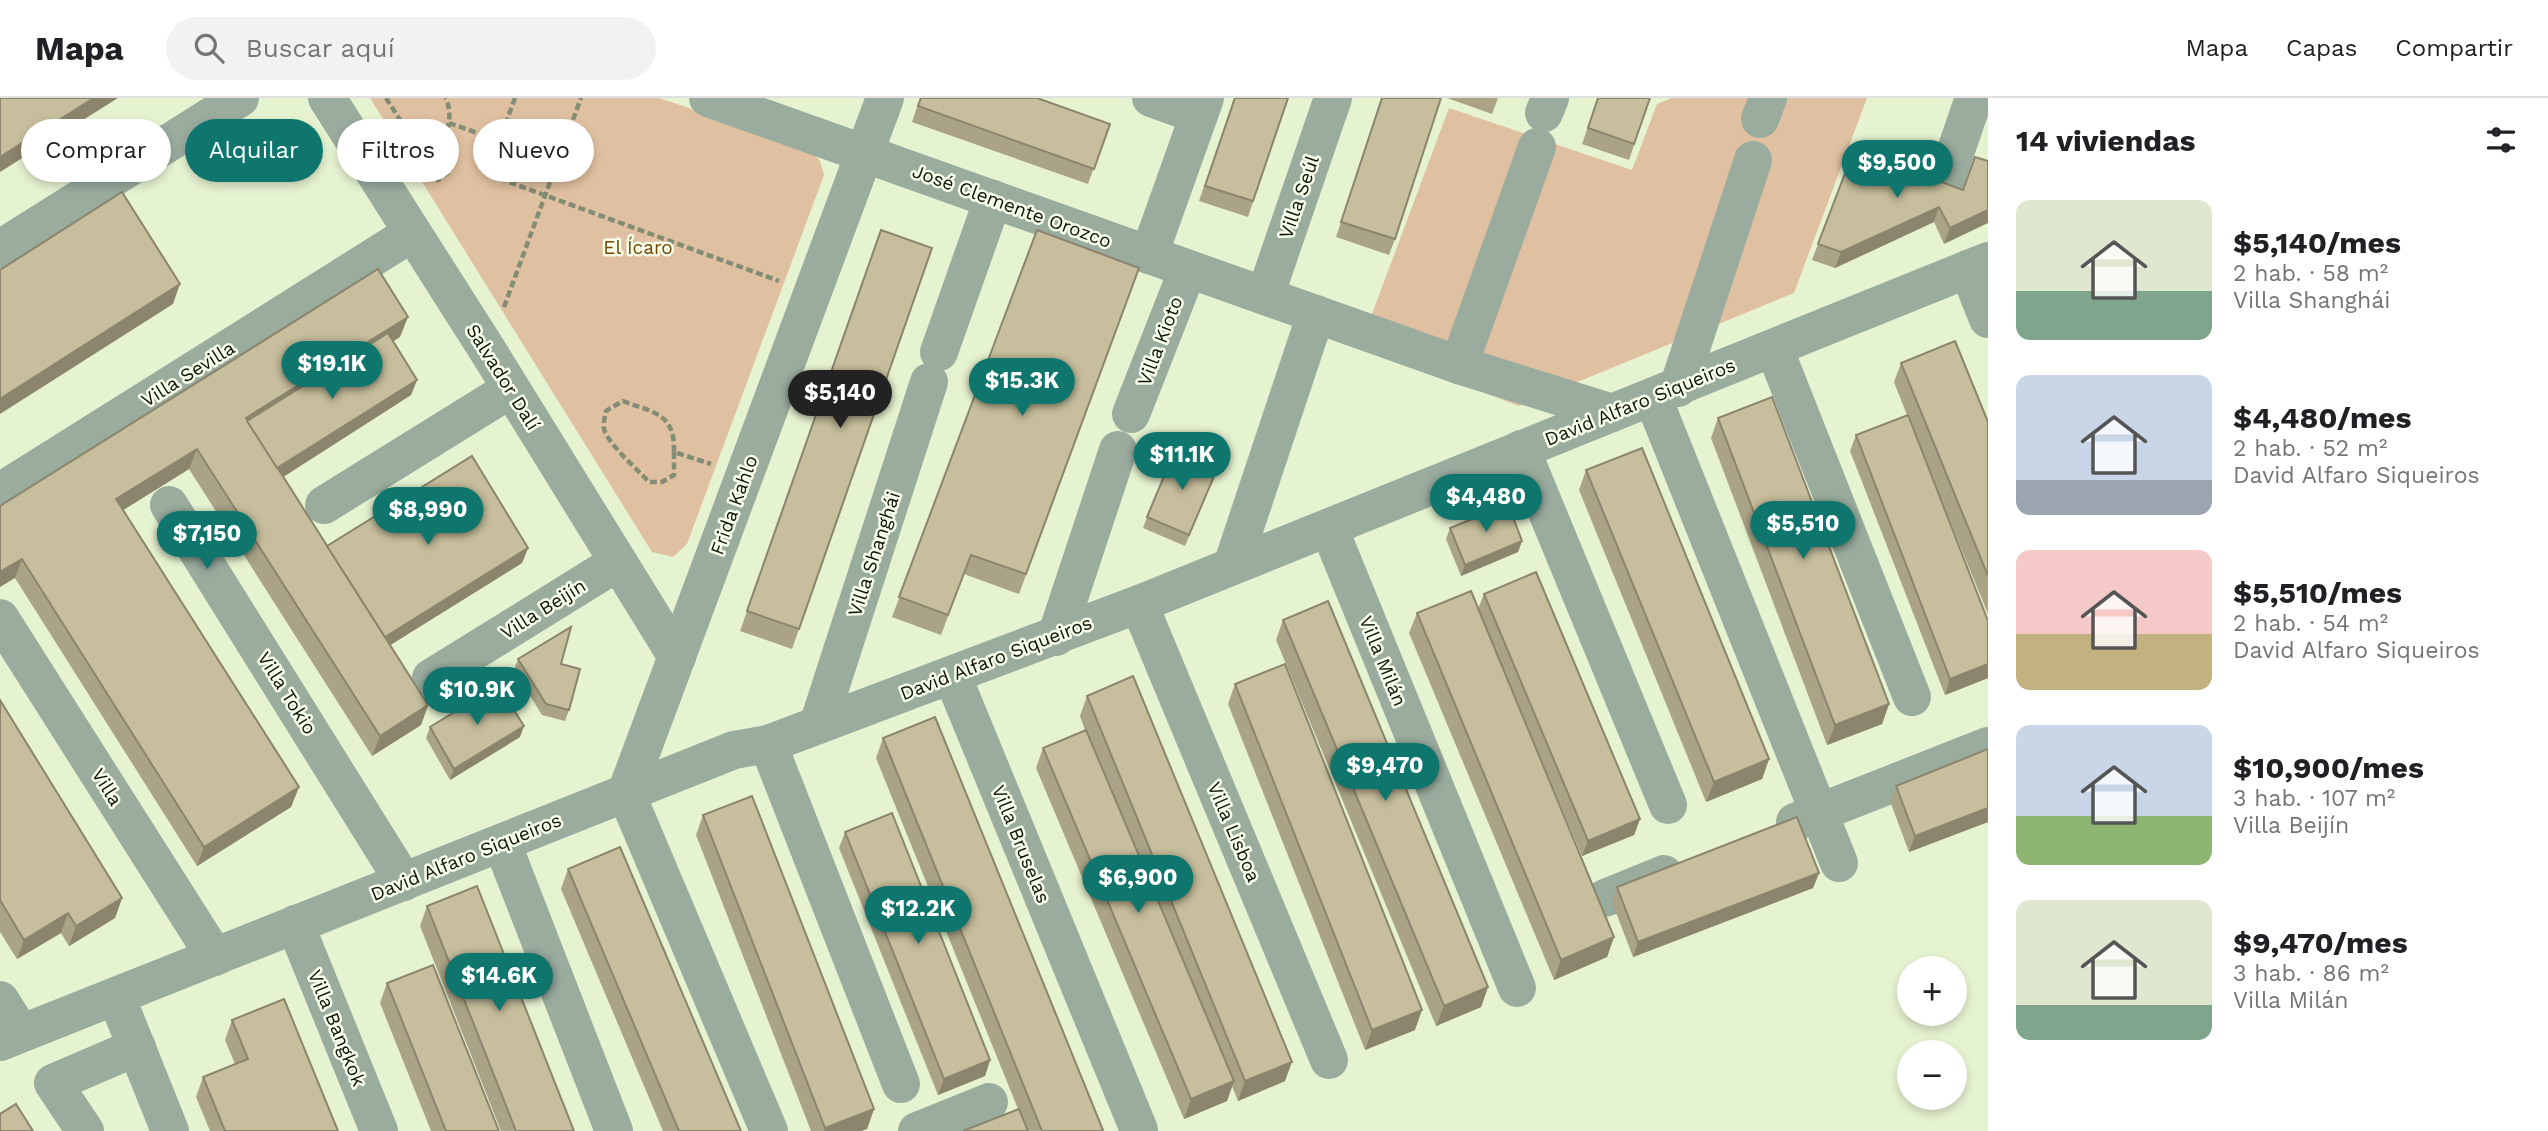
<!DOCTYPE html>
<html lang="es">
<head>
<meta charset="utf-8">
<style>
  :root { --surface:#fff; --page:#f2f2f2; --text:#202124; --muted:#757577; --line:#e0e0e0; --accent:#0f766e }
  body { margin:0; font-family:"Work Sans",sans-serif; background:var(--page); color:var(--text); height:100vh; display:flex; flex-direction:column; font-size:26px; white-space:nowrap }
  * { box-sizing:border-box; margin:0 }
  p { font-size:23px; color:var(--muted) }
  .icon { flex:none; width:38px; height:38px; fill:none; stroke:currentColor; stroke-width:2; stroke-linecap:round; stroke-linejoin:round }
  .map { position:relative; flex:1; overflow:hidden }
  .side { display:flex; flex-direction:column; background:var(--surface); width:560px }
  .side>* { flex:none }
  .hud { position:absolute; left:21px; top:21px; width:665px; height:63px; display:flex; gap:14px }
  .buttons { position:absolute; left:1897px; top:858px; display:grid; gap:14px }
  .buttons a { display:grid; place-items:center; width:70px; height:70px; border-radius:50%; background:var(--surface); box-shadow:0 4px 10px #0003; font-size:35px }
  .price { position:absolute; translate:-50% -60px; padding:0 16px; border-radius:24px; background:var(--accent); color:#fff; font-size:23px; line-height:46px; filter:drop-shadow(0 2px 4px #0008) }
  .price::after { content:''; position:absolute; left:50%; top:42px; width:21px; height:16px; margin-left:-10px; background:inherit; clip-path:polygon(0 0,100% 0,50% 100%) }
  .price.on { background:#222; color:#fff }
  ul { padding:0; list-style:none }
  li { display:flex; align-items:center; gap:21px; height:175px; padding:0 28px }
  li span { display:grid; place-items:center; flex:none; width:196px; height:140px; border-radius:14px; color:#555 }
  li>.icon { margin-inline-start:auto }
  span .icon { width:84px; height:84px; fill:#fffc; stroke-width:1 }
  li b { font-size:30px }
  h2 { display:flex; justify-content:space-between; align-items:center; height:84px; padding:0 28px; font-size:30px }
  .pill { padding:0 24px; border-radius:32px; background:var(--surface); box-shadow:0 4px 10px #0003; font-size:24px; line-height:63px }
  .pill.on { background:var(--accent); color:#fff }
  header { display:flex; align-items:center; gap:42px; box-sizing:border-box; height:98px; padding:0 35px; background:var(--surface); border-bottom:2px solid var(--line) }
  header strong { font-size:33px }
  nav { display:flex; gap:38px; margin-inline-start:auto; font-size:24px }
  .search { width:490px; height:63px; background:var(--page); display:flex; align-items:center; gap:18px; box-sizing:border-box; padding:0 24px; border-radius:38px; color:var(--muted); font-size:26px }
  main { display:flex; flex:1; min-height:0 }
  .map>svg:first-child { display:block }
</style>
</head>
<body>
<header>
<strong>Mapa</strong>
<div class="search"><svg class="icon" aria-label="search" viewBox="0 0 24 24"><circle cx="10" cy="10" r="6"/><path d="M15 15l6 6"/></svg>Buscar aquí</div>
<nav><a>Mapa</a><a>Capas</a><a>Compartir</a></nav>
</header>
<main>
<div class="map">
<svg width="1988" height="1033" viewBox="0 0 1988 1033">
  <rect width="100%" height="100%" fill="#e6f3d1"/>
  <g fill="#dfc0a1">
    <path d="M370 0H659L808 50 820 63 824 77 687 446 673 459 652 454Z"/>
    <path d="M1672 0H1867L1794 195 1519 308 1360 248 1449 10 1632 72 1657 6Z"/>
  </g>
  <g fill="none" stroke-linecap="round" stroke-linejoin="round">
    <g stroke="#838c74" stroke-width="4.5" stroke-dasharray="7 3.5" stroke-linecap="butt">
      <path d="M386 0 420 53 426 72 438 82 450 73 451 61 443 48C447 33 454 14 445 0"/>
      <path d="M515 0 487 76 779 183"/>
      <path d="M449 25 500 43"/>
      <path d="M504 209 581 0"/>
      <path d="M674 354V377L662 384H649C637 371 608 346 604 331 603 325 605 319 606 313L623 303C654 315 675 315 674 354L711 366"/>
    </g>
    <g stroke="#99ac9e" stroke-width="38">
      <path d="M327 0 488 253 677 559"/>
      <path d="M708 0 1459 267 1612 315"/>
      <path d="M1151 0 1199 17"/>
      <path d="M1544 15 1550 0"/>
      <path d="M1760 21 1768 0"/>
      <path d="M1945 84 1974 0"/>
      <path d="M0 151 240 0"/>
      <path d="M1149 157 1205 0"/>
      <path d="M1968 171 1988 221"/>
      <path d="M1265 198 1333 0"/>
      <path d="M1774 250 1912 599"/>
      <path d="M939 254 993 101"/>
      <path d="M1459 267 1537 49"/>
      <path d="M1678 290 1753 62"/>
      <path d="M1653 300 1839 765"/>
      <path d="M1131 316 1188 171"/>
      <path d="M1521 351 1668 707"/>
      <path d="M0 394 412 135"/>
      <path d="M169 407 404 784"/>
      <path d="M324 407 511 291"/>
      <path d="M1329 430 1517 890"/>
      <path d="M1232 468 1316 216"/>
      <path d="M1139 506 1329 962"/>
      <path d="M0 520 215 859"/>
      <path d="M1056 539 1118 352"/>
      <path d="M952 577 1139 1032"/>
      <path d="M431 580 618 464"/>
      <path d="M818 627 929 284"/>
      <path d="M768 646 901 986"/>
      <path d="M1795 724 1988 648"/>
      <path d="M502 745 614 1033"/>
      <path d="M1605 800 1664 776"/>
      <path d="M295 826 379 1033"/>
      <path d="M116 898 170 1033"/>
      <path d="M0 902 21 935"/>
      <path d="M0 944 734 652 768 646 1139 506 1988 163"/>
      <path d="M85 1033 53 985 137 949"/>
      <path d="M769 1033 626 695 885 0"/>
      <path d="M917 1033 989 1004"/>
    </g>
  </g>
  <g fill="#aaa386">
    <path d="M920 0 1110 26 1088 86 912 24Z"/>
    <path d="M1234 0H1288L1248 119 1199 103Z"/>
    <path d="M1382 0 1395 141 1389 157 1336 139Z"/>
    <path d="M1447 0H1498L1492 16Z"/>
    <path d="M1598 0H1650L1629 62 1582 46Z"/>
    <path d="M1854 52 1963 92 1988 63 1944 146 1934 124 1835 170 1812 162Z"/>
    <path d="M881 132 932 150 792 551 740 533Z"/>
    <path d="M1037 132 1139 170 1019 496 964 476 941 537 892 519Z"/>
    <path d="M400 239 393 243 417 282 411 297 283 379 327 448 528 450 522 465 390 547 428 607 421 627 372 658 189 371 123 412 299 689 291 709 197 768 15 480 0 408Z"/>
    <path d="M1901 265 1988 324V516L1923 357 1988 523V580L1945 597 1850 353 1856 337 1907 317 1894 284Z"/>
    <path d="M1718 320 1889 606 1882 626 1827 647 1711 340Z"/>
    <path d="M1218 369 1185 448 1143 430 1147 419Z"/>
    <path d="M1586 372 1769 661 1762 681 1706 704 1579 392Z"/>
    <path d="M1450 430 1522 443 1518 454 1461 478 1446 441Z"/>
    <path d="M1484 496 1640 721 1634 737 1582 758 1497 557 1614 839 1607 859 1554 882 1409 535 1417 515 1478 511Z"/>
    <path d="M1283 522 1488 889 1481 909 1436 928 1276 542Z"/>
    <path d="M518 561 561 566 569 612 565 623 542 617 514 572Z"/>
    <path d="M1235 586 1415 932 1365 952 1228 606Z"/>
    <path d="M1087 598 1285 983 1238 1003 1232 988 1227 1003 1184 1021 1036 670 1043 650 1085 632 1080 618Z"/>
    <path d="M0 602 122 800 115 820 69 848 61 835 17 861 0 834Z"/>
    <path d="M430 629 520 639 450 682 426 640Z"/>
    <path d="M883 640 1103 1032V1033H963L1018 1011 876 660Z"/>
    <path d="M1988 651V724L1909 754 1890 703 1896 688Z"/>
    <path d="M703 717 874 1011 867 1031 861 1033H811L696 737Z"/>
    <path d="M845 734 990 962 985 978 938 997 839 750Z"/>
    <path d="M568 771 741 1033H663L561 791Z"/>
    <path d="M1819 775 1813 790 1633 859 1612 804 1617 789Z"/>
    <path d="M427 808 574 1033H501L420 828Z"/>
    <path d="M387 885 499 1033H431L380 905Z"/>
    <path d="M232 922 338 1033H210L196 999 203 979 235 966 225 942Z"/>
  </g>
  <g fill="#8b856d">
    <path d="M94 0H118L0 74V59Z"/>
    <path d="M1939 109 1934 124 1835 170 1841 154Z"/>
    <path d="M1988 112V125L1944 146 1950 130Z"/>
    <path d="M180 186 173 206 0 316V301Z"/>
    <path d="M408 219 400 239 250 333 246 320Z"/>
    <path d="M417 282 411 297 269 388 274 372Z"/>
    <path d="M197 351 189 371 109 421 116 401Z"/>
    <path d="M1522 443 1518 454 1461 478 1465 467Z"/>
    <path d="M528 450 522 465 376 556 382 541Z"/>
    <path d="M22 461 15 480 0 489V474Z"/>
    <path d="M1988 566V580L1945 597 1950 581Z"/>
    <path d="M1889 606 1882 626 1827 647 1835 627Z"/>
    <path d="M428 607 421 627 372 658 380 638Z"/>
    <path d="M524 628 520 639 450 682 454 671Z"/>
    <path d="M1769 661 1762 681 1706 704 1714 684Z"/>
    <path d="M299 689 291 709 197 768 204 749Z"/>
    <path d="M1988 710V724L1909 754 1915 738Z"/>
    <path d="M1640 721 1634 737 1582 758 1588 743Z"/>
    <path d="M1819 775 1813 790 1633 859 1638 844Z"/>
    <path d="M122 800 115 820 69 848 76 828Z"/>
    <path d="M68 815 61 835 17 861 24 842Z"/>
    <path d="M1614 839 1607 859 1554 882 1561 862Z"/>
    <path d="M1488 889 1481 909 1436 928 1444 908Z"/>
    <path d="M1422 912 1415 932 1365 952 1372 932Z"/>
    <path d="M990 962 985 978 938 997 944 981Z"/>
    <path d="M1292 964 1285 983 1238 1003 1245 983Z"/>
    <path d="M1234 983 1227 1003 1184 1021 1191 1001Z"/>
    <path d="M874 1011 867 1031 861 1033H824L825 1030Z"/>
  </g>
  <g fill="#c6be9c" stroke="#8b856d" stroke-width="2">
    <path d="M0 0H94L0 59Z"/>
    <path d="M921 0H1037L1110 26 1094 71 918 8Z"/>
    <path d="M1235 0H1288L1253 103 1205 88Z"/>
    <path d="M1382 0H1441L1395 141 1341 124Z"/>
    <path d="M1598 0H1650L1634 46 1588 30Z"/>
    <path d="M1854 52 1963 92 1975 59 1988 63V112L1950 130 1939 109 1841 154 1818 146Z"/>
    <path d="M122 94 180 186 0 301V172Z"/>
    <path d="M881 132 932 150 799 531 747 513Z"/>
    <path d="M1037 132 1139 170 1026 476 971 457 948 517 899 499Z"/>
    <path d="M378 171 408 219 246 320 428 607 380 638 197 351 116 401 299 689 204 749 22 461 0 474V408Z"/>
    <path d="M388 235 417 282 277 370 247 323Z"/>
    <path d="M1955 243 1988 324V478L1901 265Z"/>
    <path d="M1772 299 1889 606 1835 627 1718 320Z"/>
    <path d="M1908 317 1988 523V566L1950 581 1856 337Z"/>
    <path d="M1642 350 1769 661 1714 684 1586 372Z"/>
    <path d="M1175 352 1218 369 1189 437 1147 419Z"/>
    <path d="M472 358 528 450 385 539 327 448Z"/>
    <path d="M1508 406 1522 443 1465 467 1450 430Z"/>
    <path d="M1536 474 1640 721 1588 743 1484 496Z"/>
    <path d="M1471 493 1614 839 1561 862 1417 515Z"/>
    <path d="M1328 503 1488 889 1444 908 1283 522Z"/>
    <path d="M571 529 561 566 580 571 569 612 546 606 518 561Z"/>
    <path d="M1285 566 1422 912 1372 932 1235 586Z"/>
    <path d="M1133 578 1292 964 1245 983 1087 598Z"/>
    <path d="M498 587 524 628 454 671 430 629Z"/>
    <path d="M0 602 122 800 76 828 68 815 24 842 0 802Z"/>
    <path d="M935 619 1103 1032 1101 1033H1042L883 640Z"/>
    <path d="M1086 632 1234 983 1191 1001 1043 650Z"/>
    <path d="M1988 651V710L1915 738 1896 688Z"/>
    <path d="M752 698 874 1011 825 1030 703 717Z"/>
    <path d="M892 715 990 962 944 981 845 734Z"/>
    <path d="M1797 719 1819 775 1638 844 1617 789Z"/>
    <path d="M620 749 741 1033H679L568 771Z"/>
    <path d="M477 788 574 1033H516L427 808Z"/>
    <path d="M433 867 499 1033H446L387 885Z"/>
    <path d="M284 901 338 1033H225L203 979 248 961 232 922Z"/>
    <path d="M16 1006 33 1033H0V1016Z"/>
    <path d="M1019 1011 1028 1033H963Z"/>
  </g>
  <g text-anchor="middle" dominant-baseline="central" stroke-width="5" stroke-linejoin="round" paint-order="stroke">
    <g font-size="19" fill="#0e1207" stroke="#f6feea">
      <text transform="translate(1299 99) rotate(-71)">Villa Seúl</text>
      <text transform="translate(1012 108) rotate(20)">José Clemente Orozco</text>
      <text transform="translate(1160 243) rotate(-69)">Villa Kioto</text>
      <text transform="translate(188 276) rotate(-32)">Villa Sevilla</text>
      <text transform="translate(503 279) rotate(58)">Salvador Dalí</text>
      <text transform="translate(1640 304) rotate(-22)">David Alfaro Siqueiros</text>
      <text transform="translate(734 407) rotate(-70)">Frida Kahlo</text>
      <text transform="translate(874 456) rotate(-72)">Villa Shanghái</text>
      <text transform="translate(543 511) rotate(-32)">Villa Beijín</text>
      <text transform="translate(996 560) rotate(-21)">David Alfaro Siqueiros</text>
      <text transform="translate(1383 563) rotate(68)">Villa Milán</text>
      <text transform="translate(287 595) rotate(58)">Villa Tokio</text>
      <text transform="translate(107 689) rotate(58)">Villa</text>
      <text transform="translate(1234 734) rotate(67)">Villa Lisboa</text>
      <text transform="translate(1021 746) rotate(68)">Villa Bruselas</text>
      <text transform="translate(466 759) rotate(-22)">David Alfaro Siqueiros</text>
      <text transform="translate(337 930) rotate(68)">Villa Bangkok</text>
    </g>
    <g font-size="19" fill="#734604" stroke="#f6feea">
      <text x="638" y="149">El Ícaro</text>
    </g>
  </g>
</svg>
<div class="buttons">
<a>+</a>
<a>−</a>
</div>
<b class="price" style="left:1897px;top:102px">$9,500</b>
<b class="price" style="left:332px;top:303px">$19.1K</b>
<b class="price" style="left:1022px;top:320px">$15.3K</b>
<b class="price on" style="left:840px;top:332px">$5,140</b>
<b class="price" style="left:1182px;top:394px">$11.1K</b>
<b class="price" style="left:1486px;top:436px">$4,480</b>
<b class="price" style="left:428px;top:449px">$8,990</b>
<b class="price" style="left:1803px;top:463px">$5,510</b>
<b class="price" style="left:207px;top:473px">$7,150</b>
<b class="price" style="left:477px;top:629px">$10.9K</b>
<b class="price" style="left:1385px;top:705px">$9,470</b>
<b class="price" style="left:1138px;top:817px">$6,900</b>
<b class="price" style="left:918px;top:848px">$12.2K</b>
<b class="price" style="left:499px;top:915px">$14.6K</b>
<div class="hud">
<a class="pill">Comprar</a>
<a class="pill on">Alquilar</a>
<a class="pill">Filtros</a>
<a class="pill">Nuevo</a>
</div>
</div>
<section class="side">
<h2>14 viviendas<svg class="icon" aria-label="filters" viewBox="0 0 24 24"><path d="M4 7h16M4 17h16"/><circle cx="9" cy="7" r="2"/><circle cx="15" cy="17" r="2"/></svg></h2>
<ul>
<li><span style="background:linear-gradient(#dfe7d0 65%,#7fa58c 0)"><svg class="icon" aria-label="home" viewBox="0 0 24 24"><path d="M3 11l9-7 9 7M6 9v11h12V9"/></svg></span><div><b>$5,140/mes</b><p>2 hab. · 58 m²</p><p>Villa Shanghái</p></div></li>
<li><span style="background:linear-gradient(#c9d6e8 75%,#9aa5b1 0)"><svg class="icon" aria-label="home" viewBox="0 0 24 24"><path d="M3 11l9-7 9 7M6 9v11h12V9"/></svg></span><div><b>$4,480/mes</b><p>2 hab. · 52 m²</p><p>David Alfaro Siqueiros</p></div></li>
<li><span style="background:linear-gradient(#f6c9c9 60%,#c2b280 0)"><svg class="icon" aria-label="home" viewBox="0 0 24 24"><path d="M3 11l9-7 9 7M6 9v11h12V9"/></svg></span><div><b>$5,510/mes</b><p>2 hab. · 54 m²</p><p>David Alfaro Siqueiros</p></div></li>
<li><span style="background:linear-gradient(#c9d6e8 65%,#8fb573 0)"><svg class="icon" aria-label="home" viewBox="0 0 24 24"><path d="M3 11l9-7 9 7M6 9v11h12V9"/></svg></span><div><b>$10,900/mes</b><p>3 hab. · 107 m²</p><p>Villa Beijín</p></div></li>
<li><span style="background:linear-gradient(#dfe7d0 75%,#7fa58c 0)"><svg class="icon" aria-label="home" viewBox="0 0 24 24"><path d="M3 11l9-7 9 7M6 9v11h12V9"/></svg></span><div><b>$9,470/mes</b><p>3 hab. · 86 m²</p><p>Villa Milán</p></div></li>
</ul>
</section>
</main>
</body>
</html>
